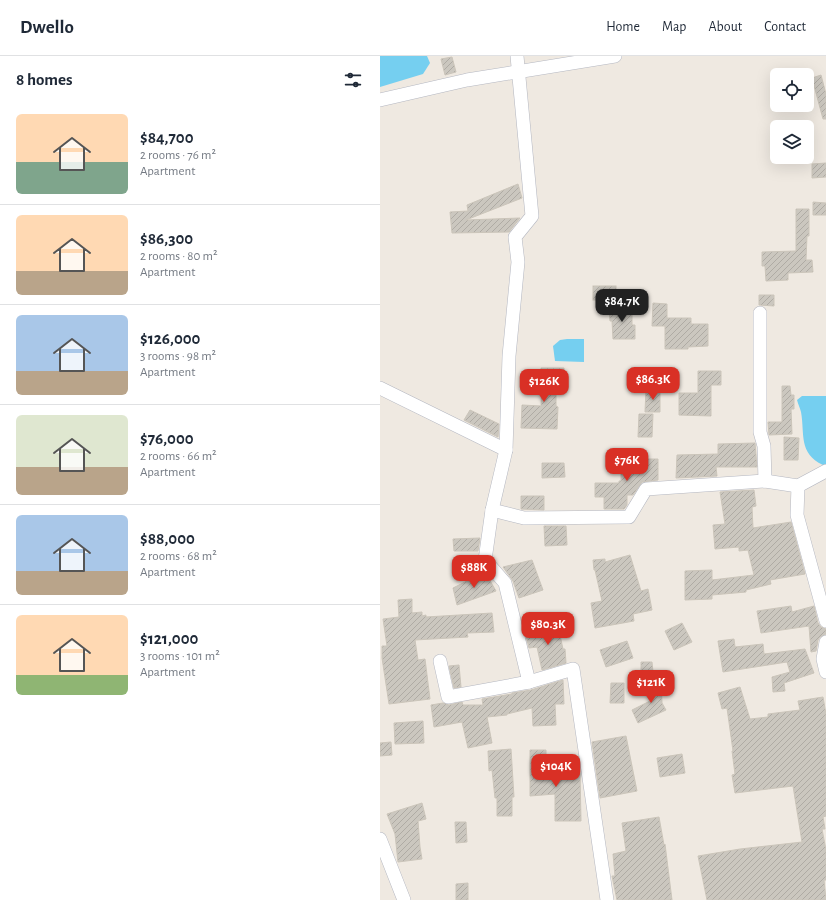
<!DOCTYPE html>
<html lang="en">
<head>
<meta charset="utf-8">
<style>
  :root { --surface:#fff; --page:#f2f2f3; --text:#1f2937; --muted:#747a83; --line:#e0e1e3; --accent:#d93025 }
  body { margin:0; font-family:"Alegreya Sans",sans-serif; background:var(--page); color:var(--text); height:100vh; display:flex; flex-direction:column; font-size:15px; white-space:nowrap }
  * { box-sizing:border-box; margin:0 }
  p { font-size:13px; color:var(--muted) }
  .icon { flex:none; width:22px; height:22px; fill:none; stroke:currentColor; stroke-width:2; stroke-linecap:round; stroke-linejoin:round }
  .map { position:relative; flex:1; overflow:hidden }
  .sheet { display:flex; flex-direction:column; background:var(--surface); width:380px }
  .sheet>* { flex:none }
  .tools { position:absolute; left:390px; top:12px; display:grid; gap:8px }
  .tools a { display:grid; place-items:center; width:44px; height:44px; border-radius:6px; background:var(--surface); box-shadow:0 4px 16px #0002; font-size:20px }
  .price { position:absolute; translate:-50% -34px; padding:0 9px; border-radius:8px; background:var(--accent); color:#fff; font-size:13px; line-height:26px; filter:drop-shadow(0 1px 2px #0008) }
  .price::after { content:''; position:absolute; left:50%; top:24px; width:12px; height:9px; margin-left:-6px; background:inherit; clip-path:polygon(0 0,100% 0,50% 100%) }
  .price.on { background:#222; color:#fff }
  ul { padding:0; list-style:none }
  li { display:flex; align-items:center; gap:12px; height:100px; padding:0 16px }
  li+li { border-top:1px solid var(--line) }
  li span { display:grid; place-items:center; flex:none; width:112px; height:80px; border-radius:6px; color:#555 }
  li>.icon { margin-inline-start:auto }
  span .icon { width:48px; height:48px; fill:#fffc; stroke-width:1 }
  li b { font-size:17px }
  h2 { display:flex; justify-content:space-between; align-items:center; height:48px; padding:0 16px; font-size:17px }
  header { display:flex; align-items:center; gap:24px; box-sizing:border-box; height:56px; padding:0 20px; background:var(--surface); border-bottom:1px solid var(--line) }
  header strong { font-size:19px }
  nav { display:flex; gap:22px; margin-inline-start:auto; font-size:14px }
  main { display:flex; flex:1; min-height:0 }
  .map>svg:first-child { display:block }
</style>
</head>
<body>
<header>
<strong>Dwello</strong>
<nav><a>Home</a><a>Map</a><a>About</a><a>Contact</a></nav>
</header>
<main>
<section class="sheet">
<h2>8 homes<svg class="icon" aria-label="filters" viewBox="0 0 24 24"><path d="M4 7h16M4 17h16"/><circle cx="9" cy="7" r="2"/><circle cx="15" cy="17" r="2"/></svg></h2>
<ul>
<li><span style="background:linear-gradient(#ffd9b3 60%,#7fa58c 0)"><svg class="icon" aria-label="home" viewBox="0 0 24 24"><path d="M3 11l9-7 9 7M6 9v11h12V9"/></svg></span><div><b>$84,700</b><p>2 rooms · 76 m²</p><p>Apartment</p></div></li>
<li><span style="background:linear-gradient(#ffd9b3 70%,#b9a48a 0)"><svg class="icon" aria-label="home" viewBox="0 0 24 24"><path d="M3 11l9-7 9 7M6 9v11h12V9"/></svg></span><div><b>$86,300</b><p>2 rooms · 80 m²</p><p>Apartment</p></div></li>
<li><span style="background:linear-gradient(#a9c7e8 70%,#b9a48a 0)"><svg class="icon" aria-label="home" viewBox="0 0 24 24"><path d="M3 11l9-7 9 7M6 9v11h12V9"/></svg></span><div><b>$126,000</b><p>3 rooms · 98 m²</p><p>Apartment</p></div></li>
<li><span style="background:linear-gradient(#dfe7d0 65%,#b9a48a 0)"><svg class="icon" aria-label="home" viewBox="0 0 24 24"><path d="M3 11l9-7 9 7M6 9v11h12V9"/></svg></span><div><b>$76,000</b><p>2 rooms · 66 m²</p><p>Apartment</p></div></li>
<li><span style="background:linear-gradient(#a9c7e8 70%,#b9a48a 0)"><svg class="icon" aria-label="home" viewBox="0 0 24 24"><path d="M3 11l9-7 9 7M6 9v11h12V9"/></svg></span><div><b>$88,000</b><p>2 rooms · 68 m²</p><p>Apartment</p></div></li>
<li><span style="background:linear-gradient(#ffd9b3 75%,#8fb573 0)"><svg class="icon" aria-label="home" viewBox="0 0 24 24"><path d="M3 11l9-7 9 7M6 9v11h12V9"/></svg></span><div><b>$121,000</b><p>3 rooms · 101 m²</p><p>Apartment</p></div></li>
</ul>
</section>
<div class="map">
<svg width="446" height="844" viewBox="0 0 446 844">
  <defs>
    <pattern id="building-hatch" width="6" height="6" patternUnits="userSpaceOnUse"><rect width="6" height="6" fill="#cbc7bf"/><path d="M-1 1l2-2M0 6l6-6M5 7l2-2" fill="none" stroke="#afaba4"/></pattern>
  </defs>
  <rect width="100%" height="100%" fill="#efe9e1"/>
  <g fill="#75cff0">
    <path d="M0 0H47L50 7 43 18 0 31Z"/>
    <path d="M187 283H204V306L175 305 173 290 180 284Z"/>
    <path d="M422 340H446V408L443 409C418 397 425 378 421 356 420 352 418 348 417 344Z"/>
  </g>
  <g fill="url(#building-hatch)" stroke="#cbc5ba">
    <path d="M72 1 76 16 65 19 61 3Z"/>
    <path d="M441 19 446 38V63H443L432 22Z"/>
    <path d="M446 107V121L432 122V108Z"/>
    <path d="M138 128 142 142 86 164 140 162 129 176 72 177 70 156 88 155 87 149Z"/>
    <path d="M433 146 446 147V159H433Z"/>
    <path d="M416 153H429V180H427L426 204H432L433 216 408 217V224L386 225 385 210H382V196L416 195Z"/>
    <rect x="213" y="230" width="23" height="14"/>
    <path d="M379 239H394V250L379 249Z"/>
    <path d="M273 247 287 248V262H311V268H328V290L308 291V293H285V270H272Z"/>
    <path d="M252 250V269H255V283H233L232 265H230L229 251Z"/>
    <path d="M161 312H184V326H176V350L178 351 177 373 141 372 142 349 161 350 162 326H161Z"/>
    <path d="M318 315H341V329H331V360L299 359V337H318Z"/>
    <path d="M402 330H410L411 339H414V353H411L412 378 389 379 388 366H402Z"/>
    <path d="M266 333 280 334V356H265Z"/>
    <path d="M90 354 119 368 118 381 84 364Z"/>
    <path d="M259 358H273L272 381H258Z"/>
    <path d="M404 381 419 382 418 404H404Z"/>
    <path d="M375 387 377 411H336L337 420 296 422 297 399 338 398V388Z"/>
    <path d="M264 401V403H278V424L262 426 253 439H247V449L244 453H224V441H215V427H239V425H241V402Z"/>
    <path d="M162 407H184L185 421 162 422Z"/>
    <path d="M374 434 376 450 372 451 373 472 411 466 425 518 390 524 391 528 366 534V536L332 539V543L305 544V515L332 514V524L374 519 368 494 359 495V491L335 493 333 469 345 468 340 436Z"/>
    <path d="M141 440H164V454L141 453Z"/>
    <path d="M164 470H186L187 489 165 490Z"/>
    <path d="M100 482 98 495H74L73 483Z"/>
    <path d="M250 499 261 535 268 533 272 554 253 558 254 565 215 572 211 547 222 545 215 514H214L213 504 225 503V506Z"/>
    <path d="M152 504 163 534 139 542 133 525 123 511Z"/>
    <path d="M105 516 116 535 77 549 73 532Z"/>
    <path d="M32 543V557L42 556V560L46 559V561L112 557 114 576 87 577 88 581 35 584 38 604 45 603 50 643 9 648 2 602V590H7L3 563 19 561 18 544Z"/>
    <path d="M411 550 412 556 434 550 438 567 441 571 446 573V578L440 581 438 584 436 595 431 596 429 570 381 577 377 555Z"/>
    <path d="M302 567 312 586 294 594 285 575Z"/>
    <path d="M178 570 183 593H185L186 607 162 614 157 591 149 592 145 576Z"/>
    <path d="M354 583 355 591 383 588 384 598 425 593 434 617 404 627 405 635 393 636 392 621 410 616 407 606 343 616 338 585Z"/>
    <path d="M247 585 253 602 226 611 220 594Z"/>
    <path d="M261 606H272L273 616H261Z"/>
    <path d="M79 609 81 631 74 632 69 610Z"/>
    <path d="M183 624 184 648H175L176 669 153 670 152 652 127 658V659L107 661 112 687 88 692 82 666 54 671 51 649 63 647 69 649 82 646 83 649H103L102 643 132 638V637L151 634Z"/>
    <path d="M281 624 282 647 286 654 258 667 252 654 272 644 270 625Z"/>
    <path d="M231 627H244V647H230Z"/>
    <path d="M360 631 370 663 388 661V658L420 654 418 645 443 641 446 658V760L443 761 445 773H442L446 794V824H444L446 844H327L318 800 360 793 422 786 413 730 355 737 352 719 355 718 352 695H353L347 652 342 653 338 637Z"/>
    <path d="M43 665 44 687 15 688 14 667Z"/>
    <path d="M246 680 257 735 220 742 212 686Z"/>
    <path d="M11 686 12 699 0 700V687Z"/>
    <path d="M131 693 134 741H132V760H117V742H115L112 714 109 715 108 695Z"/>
    <path d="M150 694H166V718L200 717 201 765H175V738L150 740Z"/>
    <path d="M302 698 305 717 280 721 277 702Z"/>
    <path d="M42 747 46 763 38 765 40 791 42 803 18 806 15 778 7 758Z"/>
    <path d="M279 761 284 789 285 788 292 844H237L232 820H235L233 798 246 795 242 767Z"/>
    <path d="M75 766H86L87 786 76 787Z"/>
    <path d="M88 827V844H76V828Z"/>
  </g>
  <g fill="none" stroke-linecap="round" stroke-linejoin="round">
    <g stroke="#b4b7c1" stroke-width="14">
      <g id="minor">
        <path d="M0 44 87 24 235 0"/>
        <path d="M380 257V376L384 390 385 425"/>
        <path d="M0 332 126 394"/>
        <path d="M418 430 417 459 446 565"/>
        <path d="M112 454 144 462 249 461 266 433 385 425 418 430 446 415"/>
        <path d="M446 586 443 603 446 616"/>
        <path d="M60 605 68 641 149 626 125 527 105 504 112 454 126 394 129 300 138 206 135 181 152 160 137 0"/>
        <path d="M149 626 193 613 227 844"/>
        <path d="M0 783 24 844"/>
      </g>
    </g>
    <use href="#minor" stroke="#fff" stroke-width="13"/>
  </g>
</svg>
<div class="tools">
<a><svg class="icon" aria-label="locate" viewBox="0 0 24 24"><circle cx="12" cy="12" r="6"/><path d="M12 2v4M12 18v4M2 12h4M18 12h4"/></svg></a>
<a><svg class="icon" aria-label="layers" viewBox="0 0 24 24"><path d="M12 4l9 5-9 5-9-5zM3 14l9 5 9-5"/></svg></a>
</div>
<b class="price on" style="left:242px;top:267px">$84.7K</b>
<b class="price" style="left:273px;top:345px">$86.3K</b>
<b class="price" style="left:164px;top:347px">$126K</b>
<b class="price" style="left:247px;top:426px">$76K</b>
<b class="price" style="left:94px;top:533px">$88K</b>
<b class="price" style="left:168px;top:590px">$80.3K</b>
<b class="price" style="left:271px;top:648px">$121K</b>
<b class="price" style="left:176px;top:732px">$104K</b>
</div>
</main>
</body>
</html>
